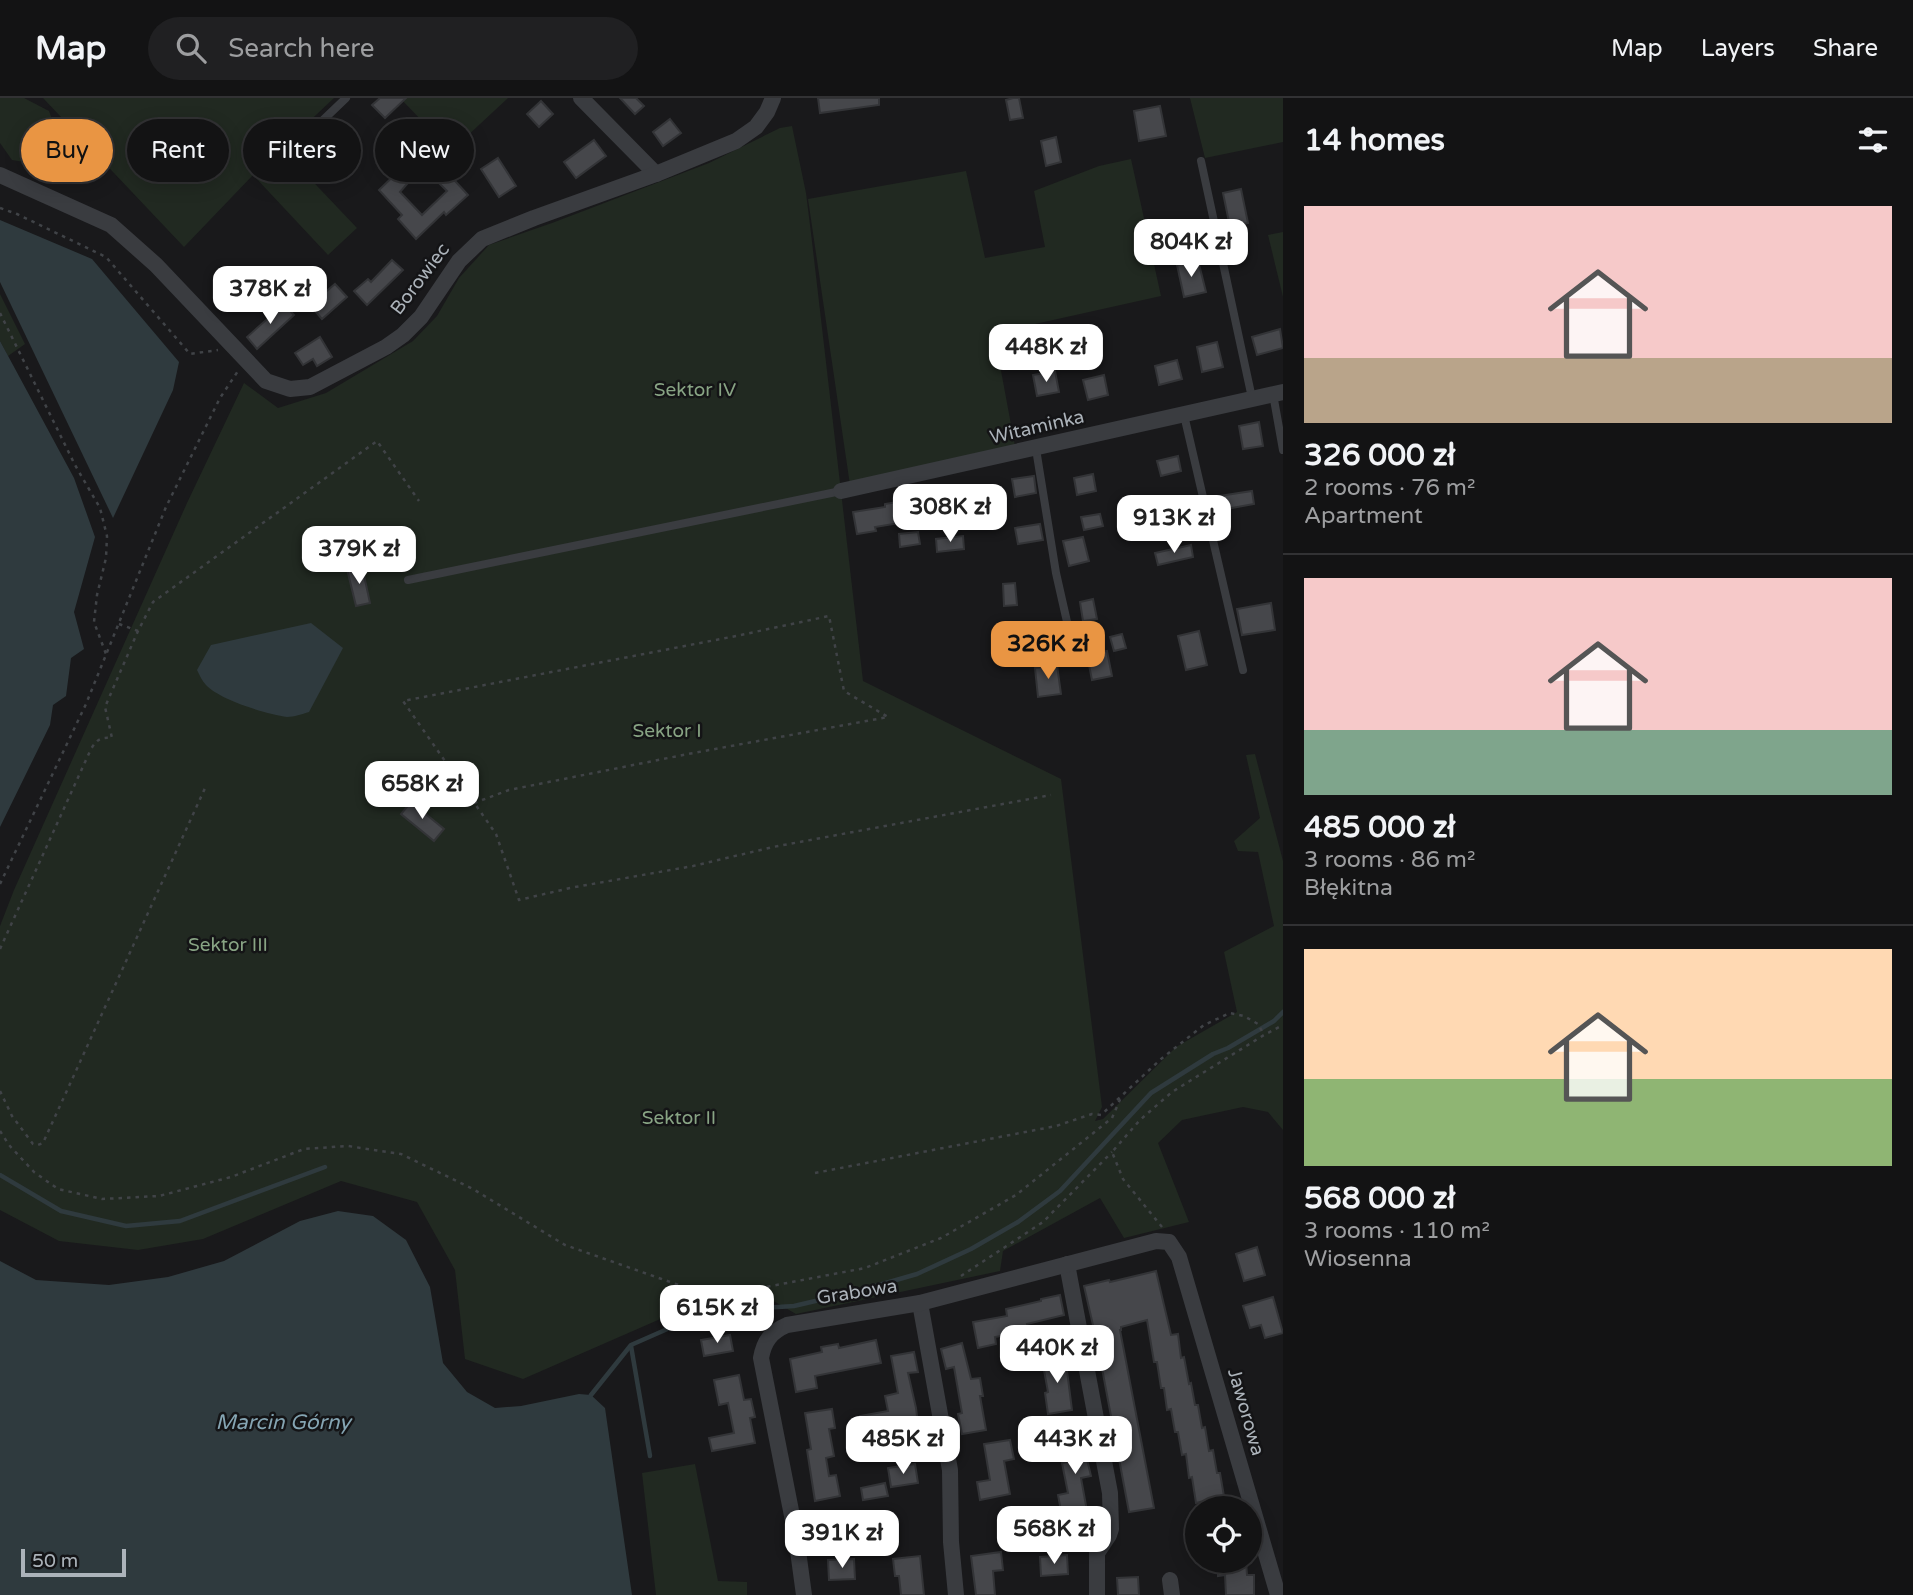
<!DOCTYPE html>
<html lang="en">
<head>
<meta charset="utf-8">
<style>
  :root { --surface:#131314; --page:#202022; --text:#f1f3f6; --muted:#9d9ea0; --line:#323234; --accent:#e99543 }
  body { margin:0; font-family:"Varela Round",sans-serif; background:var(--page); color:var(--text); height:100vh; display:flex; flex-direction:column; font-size:26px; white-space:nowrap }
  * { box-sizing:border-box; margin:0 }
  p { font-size:23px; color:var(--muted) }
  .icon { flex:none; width:38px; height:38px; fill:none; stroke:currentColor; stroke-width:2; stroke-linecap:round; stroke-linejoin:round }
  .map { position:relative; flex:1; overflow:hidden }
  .side { display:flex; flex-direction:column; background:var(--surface); width:630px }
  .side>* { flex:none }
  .top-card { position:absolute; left:21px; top:21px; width:665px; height:63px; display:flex; gap:14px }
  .fabs { position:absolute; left:1185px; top:1398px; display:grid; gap:14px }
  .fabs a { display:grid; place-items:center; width:77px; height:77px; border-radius:50%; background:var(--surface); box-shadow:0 4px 18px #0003,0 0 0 2px var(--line); font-size:35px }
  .scale { position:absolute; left:21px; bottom:18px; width:105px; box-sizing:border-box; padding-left:7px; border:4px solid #acb3ba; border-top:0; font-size:19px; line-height:24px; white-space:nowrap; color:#acb3ba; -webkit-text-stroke:5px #141416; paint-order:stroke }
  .price { position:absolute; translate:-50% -60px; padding:0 16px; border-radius:14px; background:#fff; color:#222; font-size:23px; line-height:46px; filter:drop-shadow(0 2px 4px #0008) }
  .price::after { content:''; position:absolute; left:50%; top:42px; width:21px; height:16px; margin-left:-10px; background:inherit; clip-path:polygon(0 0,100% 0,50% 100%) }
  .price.active { background:var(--accent); color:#111 }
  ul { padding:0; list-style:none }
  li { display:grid; align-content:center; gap:14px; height:371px; padding:0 21px }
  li+li { border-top:2px solid var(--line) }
  li span { display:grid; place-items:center; height:217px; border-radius:0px; color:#555 }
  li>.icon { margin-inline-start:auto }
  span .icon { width:126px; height:126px; fill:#fffc; stroke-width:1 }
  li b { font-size:30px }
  h2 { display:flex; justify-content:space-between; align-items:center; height:84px; padding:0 21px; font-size:30px }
  .pill { padding:0 24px; border-radius:32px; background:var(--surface); box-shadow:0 4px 18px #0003,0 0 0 2px var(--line); font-size:24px; line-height:63px }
  .pill.active { background:var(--accent); color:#111 }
  header { display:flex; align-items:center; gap:42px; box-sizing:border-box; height:98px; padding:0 35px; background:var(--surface); border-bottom:2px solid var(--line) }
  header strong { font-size:33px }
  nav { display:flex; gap:38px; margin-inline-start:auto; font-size:24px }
  .search { width:490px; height:63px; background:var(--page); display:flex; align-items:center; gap:18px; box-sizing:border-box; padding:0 24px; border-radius:38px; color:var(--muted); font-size:26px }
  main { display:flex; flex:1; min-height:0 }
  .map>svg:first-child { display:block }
</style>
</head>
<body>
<header>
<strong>Map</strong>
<div class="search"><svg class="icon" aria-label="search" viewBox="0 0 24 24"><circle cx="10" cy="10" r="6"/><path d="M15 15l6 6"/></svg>Search here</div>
<nav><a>Map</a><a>Layers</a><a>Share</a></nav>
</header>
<main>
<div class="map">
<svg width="1283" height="1497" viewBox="0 0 1283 1497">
  <rect width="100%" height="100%" fill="#19191b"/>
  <g fill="#212921">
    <path d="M0 0H24L49 13 57 35 53 69 12 62 0 45Z"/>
    <path d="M43 0H334L281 50 357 130 328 157 253 77 184 149Z"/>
    <path d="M400 0H508L451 53Z"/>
    <path d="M1190 0H1283V44L1205 60Z"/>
    <path d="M792 28 806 95 811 135 863 583 1061 681 1102 1009 1095 1023 1103 1021 1176 949 1237 914 1224 854 1274 828 1258 754 1238 753 1234 743 1260 720 1246 657 1255 656 1283 763V1032L1268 1014 1243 1009 1182 1022 1158 1045 1189 1124 1124 1140 1100 1100 1003 1153 1000 1173 796 1216 770 1201 697 1205 523 1281 465 1261 455 1172 417 1104 341 1083 203 1141 138 1152 59 1143 0 1112V828L14 792 187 405 244 285 278 310 326 295 413 243 437 218 459 180 489 147 552 125 709 65 780 30Z"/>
    <path d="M1131 61 1161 198 994 235 1015 348 850 387 808 101 966 73 985 160 1045 149 1034 93 1099 68Z"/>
    <path d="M1283 134V199L1268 137Z"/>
    <path d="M0 196 25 246 8 258 0 243Z"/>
    <path d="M695 1366 718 1483 747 1484V1497H656L642 1375Z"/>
  </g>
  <g fill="#2f3a3e">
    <path d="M0 122 92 161 179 264 173 292 113 420 0 184Z"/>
    <path d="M0 243 74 380 95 439 74 514 84 551 71 560 66 598 53 607 50 627 0 729Z"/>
    <path d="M311 525 343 550 309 614C302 616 294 619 287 619 266 616 220 602 206 587 202 583 200 578 197 572L211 547Z"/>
    <path d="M338 1113 373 1118 406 1142 430 1189 443 1265 467 1294 495 1310 521 1308 579 1296 591 1297 605 1310 632 1497H0V1163L36 1182 109 1187 168 1179 224 1163 300 1123Z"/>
  </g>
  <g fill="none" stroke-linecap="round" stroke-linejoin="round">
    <g stroke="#2f3a3e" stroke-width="4.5">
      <path d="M0 1077 61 1113 126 1128 180 1123 325 1069"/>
      <path d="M631 1248 650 1358"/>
      <path d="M591 1297 631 1247 681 1225 732 1212 794 1208 858 1193 917 1176 971 1151 1018 1124 1060 1093 1151 995 1213 956 1228 950 1274 923 1283 914"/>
    </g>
  </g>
  <g fill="#46474b" stroke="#333437" stroke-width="2">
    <path d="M380 0H406L385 20 372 7Z"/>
    <path d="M620 0H636L644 8 635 16Z"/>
    <path d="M818 0H879V7L820 15Z"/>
    <path d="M1013 0H1019L1023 20 1010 22 1006 2Z"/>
    <path d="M541 3 553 16 539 29 527 16Z"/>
    <path d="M1160 8 1166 38 1139 43 1134 13Z"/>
    <path d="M670 21 681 35 663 48 653 34Z"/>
    <path d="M1056 39 1061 64 1046 68 1041 43Z"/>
    <path d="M594 42 606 58 576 80 564 64Z"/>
    <path d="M498 60 516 88 499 99 481 71Z"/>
    <path d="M403 69 413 79 400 94 422 117 447 93 433 79 443 70 468 97 446 117 444 114 416 141 398 121 402 117 379 92Z"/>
    <path d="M1241 91 1248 125 1230 129 1223 95Z"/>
    <path d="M392 162 403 172 367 207 354 193 368 181 371 184Z"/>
    <path d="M1198 162 1206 194 1184 199 1177 167Z"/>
    <path d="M335 186 347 199 322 221 310 207Z"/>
    <path d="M284 206 294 217 257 251 247 239Z"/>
    <path d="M1280 231 1283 250 1257 257 1252 239Z"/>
    <path d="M320 239 332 259 317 268 313 261 303 267 295 255Z"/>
    <path d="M1217 244 1223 269 1202 274 1197 249Z"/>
    <path d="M1177 262 1182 281 1159 287 1155 268Z"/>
    <path d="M1055 273 1059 294 1037 298 1033 277Z"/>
    <path d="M1104 277 1108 297 1088 302 1083 282Z"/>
    <path d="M1259 324 1263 348 1243 351 1239 328Z"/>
    <path d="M1178 358 1181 373 1161 378 1157 363Z"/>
    <path d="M1093 376 1096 393 1077 397 1074 380Z"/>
    <path d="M1034 378 1036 395 1015 399 1012 381Z"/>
    <path d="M965 393 967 413 933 417 931 397Z"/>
    <path d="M1252 393 1254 406 1221 412 1219 398Z"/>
    <path d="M903 403 906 424 875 429 876 433 857 436 853 414 885 409V406Z"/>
    <path d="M1100 416 1103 428 1084 432 1081 419Z"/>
    <path d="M1040 426 1043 442 1018 446 1015 430Z"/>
    <path d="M918 434 920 446 900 449 899 436Z"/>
    <path d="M963 438 964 451 937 454 936 441Z"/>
    <path d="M1083 439 1089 463 1069 468 1063 443Z"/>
    <path d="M1191 447 1193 459 1158 467 1155 455Z"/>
    <path d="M362 468 370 505 356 508 347 471Z"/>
    <path d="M1015 485 1017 507 1004 508 1003 486Z"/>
    <path d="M1093 501 1097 521 1083 523 1080 504Z"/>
    <path d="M1271 505 1275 532 1242 537 1237 511Z"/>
    <path d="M1199 533 1207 567 1186 572 1178 538Z"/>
    <path d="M1122 536 1126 550 1114 553 1110 539Z"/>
    <path d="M1107 553 1112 578 1092 582 1087 557Z"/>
    <path d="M1057 567 1061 596 1038 599 1035 570Z"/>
    <path d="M411 704 444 731 434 743 401 716Z"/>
    <path d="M1257 1149 1265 1177 1244 1183 1236 1156Z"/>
    <path d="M1156 1173 1171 1237 1178 1236 1181 1260 1184 1259 1189 1286 1191 1285 1195 1307H1198L1202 1330 1205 1329 1209 1353 1213 1352 1217 1375H1220L1226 1410H1201L1200 1404 1196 1405 1192 1379 1189 1380 1186 1356 1182 1357 1178 1334H1175L1171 1311 1167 1312 1164 1290H1161L1157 1264H1154L1147 1222 1121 1229V1232H1120L1154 1410 1129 1414 1098 1249 1084 1188 1109 1182 1110 1184Z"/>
    <path d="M1060 1197 1064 1217 1027 1226 1029 1233 995 1239 996 1246 978 1250 973 1224 1007 1218 1006 1211 1041 1203V1201Z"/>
    <path d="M1273 1199 1283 1235 1265 1240 1261 1227 1250 1230 1243 1208Z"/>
    <path d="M730 1237 733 1253 704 1258 701 1242Z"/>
    <path d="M876 1242 881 1265 815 1278 817 1290 796 1294 790 1261 822 1254 821 1249 838 1246 839 1250Z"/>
    <path d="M962 1245 971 1281 980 1280 983 1298H980L986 1332 962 1336 958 1316 962 1315 954 1269 946 1271 941 1251Z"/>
    <path d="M914 1254 918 1274 908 1275 916 1310 920 1343 893 1348 890 1332 863 1337 860 1318 888 1313 885 1298 898 1295 891 1258Z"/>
    <path d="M1065 1257 1072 1312 1048 1316 1045 1295 1048 1294 1042 1261Z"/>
    <path d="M739 1277 744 1302 751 1301 755 1319 750 1320 755 1345 712 1353 709 1340 734 1335 728 1305 719 1307 714 1282Z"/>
    <path d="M832 1311 835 1330 829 1331 834 1358 826 1360 829 1378 836 1377 840 1398 815 1403 807 1352 811 1351 805 1315Z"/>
    <path d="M1079 1328 1091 1378 1081 1380 1087 1413 1062 1418 1058 1397 1068 1395 1062 1365 1073 1363 1067 1330Z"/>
    <path d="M1010 1342 1014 1361 1004 1363 1010 1396 980 1402 977 1384 990 1382 984 1346Z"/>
    <path d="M915 1366 918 1385 891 1389 888 1370Z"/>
    <path d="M885 1385 888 1398 863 1402 861 1390Z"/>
    <path d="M832 1436 834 1449 815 1451 813 1439Z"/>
    <path d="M881 1438 882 1451 863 1453 862 1440Z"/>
    <path d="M1001 1454 1003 1472 993 1473 995 1497H976L971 1458Z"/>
    <path d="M1067 1457 1068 1476 1041 1478 1040 1459Z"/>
    <path d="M920 1458 924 1497H901L899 1478H895L893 1461Z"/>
    <path d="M854 1461 855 1481 829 1482 828 1462Z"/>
    <path d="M1218 1463H1246L1247 1477H1254V1497H1226L1225 1477 1218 1478Z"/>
    <path d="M1138 1479 1139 1497H1118L1117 1480Z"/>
  </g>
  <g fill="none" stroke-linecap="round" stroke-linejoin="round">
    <g stroke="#404347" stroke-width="2.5" stroke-dasharray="3.5 5" stroke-linecap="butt">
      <path d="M0 110 17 116 106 159 190 256 218 252"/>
      <path d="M0 215 75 367 100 410 107 438 106 460 97 497 94 524 106 556"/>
      <path d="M119 526 138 533"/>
      <path d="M474 705 509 692 688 656 888 619 844 593 829 518 736 538 403 603 496 736 519 802 570 790 693 768 773 749 1051 697"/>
      <path d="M0 786 86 606 166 409 220 300 238 273"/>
      <path d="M0 851 91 651C97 641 101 639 112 640L105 609 138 533 153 504 377 343 419 403"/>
      <path d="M0 993 12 1018 33 1046 38 1047 43 1045 206 688"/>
      <path d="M0 1033 9 1047 34 1074 58 1091 102 1101 159 1098 231 1079 304 1051 348 1048 401 1056 473 1091 565 1147 693 1192 766 1189 865 1170 941 1140 1016 1097 1112 1020 1122 997"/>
      <path d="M815 1075 1056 1028 1092 1016 1101 1017 1161 961 1204 927 1230 915 1244 918 1258 926 1264 937"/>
      <path d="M1162 1129 1123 1081 1112 1054 1140 1022 1172 994 1264 937 1283 927"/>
      <path d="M961 1178 1043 1124 1112 1054"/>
    </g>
    <g stroke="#3a3c40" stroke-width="8">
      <path d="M299 45 346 0"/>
      <path d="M1201 63 1252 300"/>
      <path d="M1273 296 1283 352"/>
      <path d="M1184 317 1243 572"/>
      <path d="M1036 351 1056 475 1072 546"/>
      <path d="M408 482 841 393"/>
    </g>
    <g stroke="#3a3c40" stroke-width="16">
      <path d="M581 0 656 76"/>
      <path d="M0 77 111 127 156 167 266 283 290 291 310 289 386 249 403 237 421 219 459 163 482 141 534 120 656 76 736 43 756 29 767 14 773 0"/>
      <path d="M841 393 1283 294"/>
      <path d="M1067 1166 1110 1395 1111 1431 1109 1437 1097 1455V1497"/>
      <path d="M920 1205 950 1372 951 1444 956 1497"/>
      <path d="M1170 1482 1172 1497"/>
      <path d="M804 1497 796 1438 761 1260C764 1243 771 1234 787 1227L920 1205 1156 1143 1169 1144 1179 1159 1278 1497"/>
    </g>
  </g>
  <g text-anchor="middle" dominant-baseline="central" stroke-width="5" stroke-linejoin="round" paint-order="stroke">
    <g font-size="19" fill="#acb3ba" stroke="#141416">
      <text transform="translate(420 181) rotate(-53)">Borowiec</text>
      <text transform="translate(1037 329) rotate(-13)">Witaminka</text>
      <text transform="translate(857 1194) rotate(-9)">Grabowa</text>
      <text transform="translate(1246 1314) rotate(74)">Jaworowa</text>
    </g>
    <g font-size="19" fill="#88a484" stroke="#141416">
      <text x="695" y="292">Sektor IV</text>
      <text x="667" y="633">Sektor I</text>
      <text x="228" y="847">Sektor III</text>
      <text x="679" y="1020">Sektor II</text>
    </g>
    <g font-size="21" font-style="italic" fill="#85a5b3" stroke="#141416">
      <text x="283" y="1324">Marcin Górny</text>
    </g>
  </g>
</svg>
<div class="fabs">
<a><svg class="icon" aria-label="locate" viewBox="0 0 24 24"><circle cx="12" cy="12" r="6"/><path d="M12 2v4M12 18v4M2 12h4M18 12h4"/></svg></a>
</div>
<div class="scale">50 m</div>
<b class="price" style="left:1191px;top:181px">804K zł</b>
<b class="price" style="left:270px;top:228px">378K zł</b>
<b class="price" style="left:1046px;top:286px">448K zł</b>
<b class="price" style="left:950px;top:446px">308K zł</b>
<b class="price" style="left:1174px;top:457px">913K zł</b>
<b class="price" style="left:359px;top:488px">379K zł</b>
<b class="price active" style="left:1048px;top:583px">326K zł</b>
<b class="price" style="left:422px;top:723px">658K zł</b>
<b class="price" style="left:717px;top:1247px">615K zł</b>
<b class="price" style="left:1057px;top:1287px">440K zł</b>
<b class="price" style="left:903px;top:1378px">485K zł</b>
<b class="price" style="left:1075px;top:1378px">443K zł</b>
<b class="price" style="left:1054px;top:1468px">568K zł</b>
<b class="price" style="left:842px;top:1472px">391K zł</b>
<div class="top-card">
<a class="pill active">Buy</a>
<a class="pill">Rent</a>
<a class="pill">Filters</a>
<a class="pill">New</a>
</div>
</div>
<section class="side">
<h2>14 homes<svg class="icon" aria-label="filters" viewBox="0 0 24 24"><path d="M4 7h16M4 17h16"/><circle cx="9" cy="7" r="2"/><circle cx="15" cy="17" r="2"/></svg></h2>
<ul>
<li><span style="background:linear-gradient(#f6c9c9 70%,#b9a48a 0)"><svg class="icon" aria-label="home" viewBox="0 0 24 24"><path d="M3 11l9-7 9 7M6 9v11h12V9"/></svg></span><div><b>326 000 zł</b><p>2 rooms · 76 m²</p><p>Apartment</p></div></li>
<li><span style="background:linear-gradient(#f6c9c9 70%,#7fa58c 0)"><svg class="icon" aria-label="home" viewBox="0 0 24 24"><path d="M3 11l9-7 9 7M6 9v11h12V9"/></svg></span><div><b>485 000 zł</b><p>3 rooms · 86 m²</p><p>Błękitna</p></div></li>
<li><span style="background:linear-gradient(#ffd9b3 60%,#8fb573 0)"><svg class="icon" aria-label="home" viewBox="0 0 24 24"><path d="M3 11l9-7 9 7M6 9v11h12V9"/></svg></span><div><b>568 000 zł</b><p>3 rooms · 110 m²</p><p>Wiosenna</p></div></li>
</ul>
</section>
</main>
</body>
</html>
